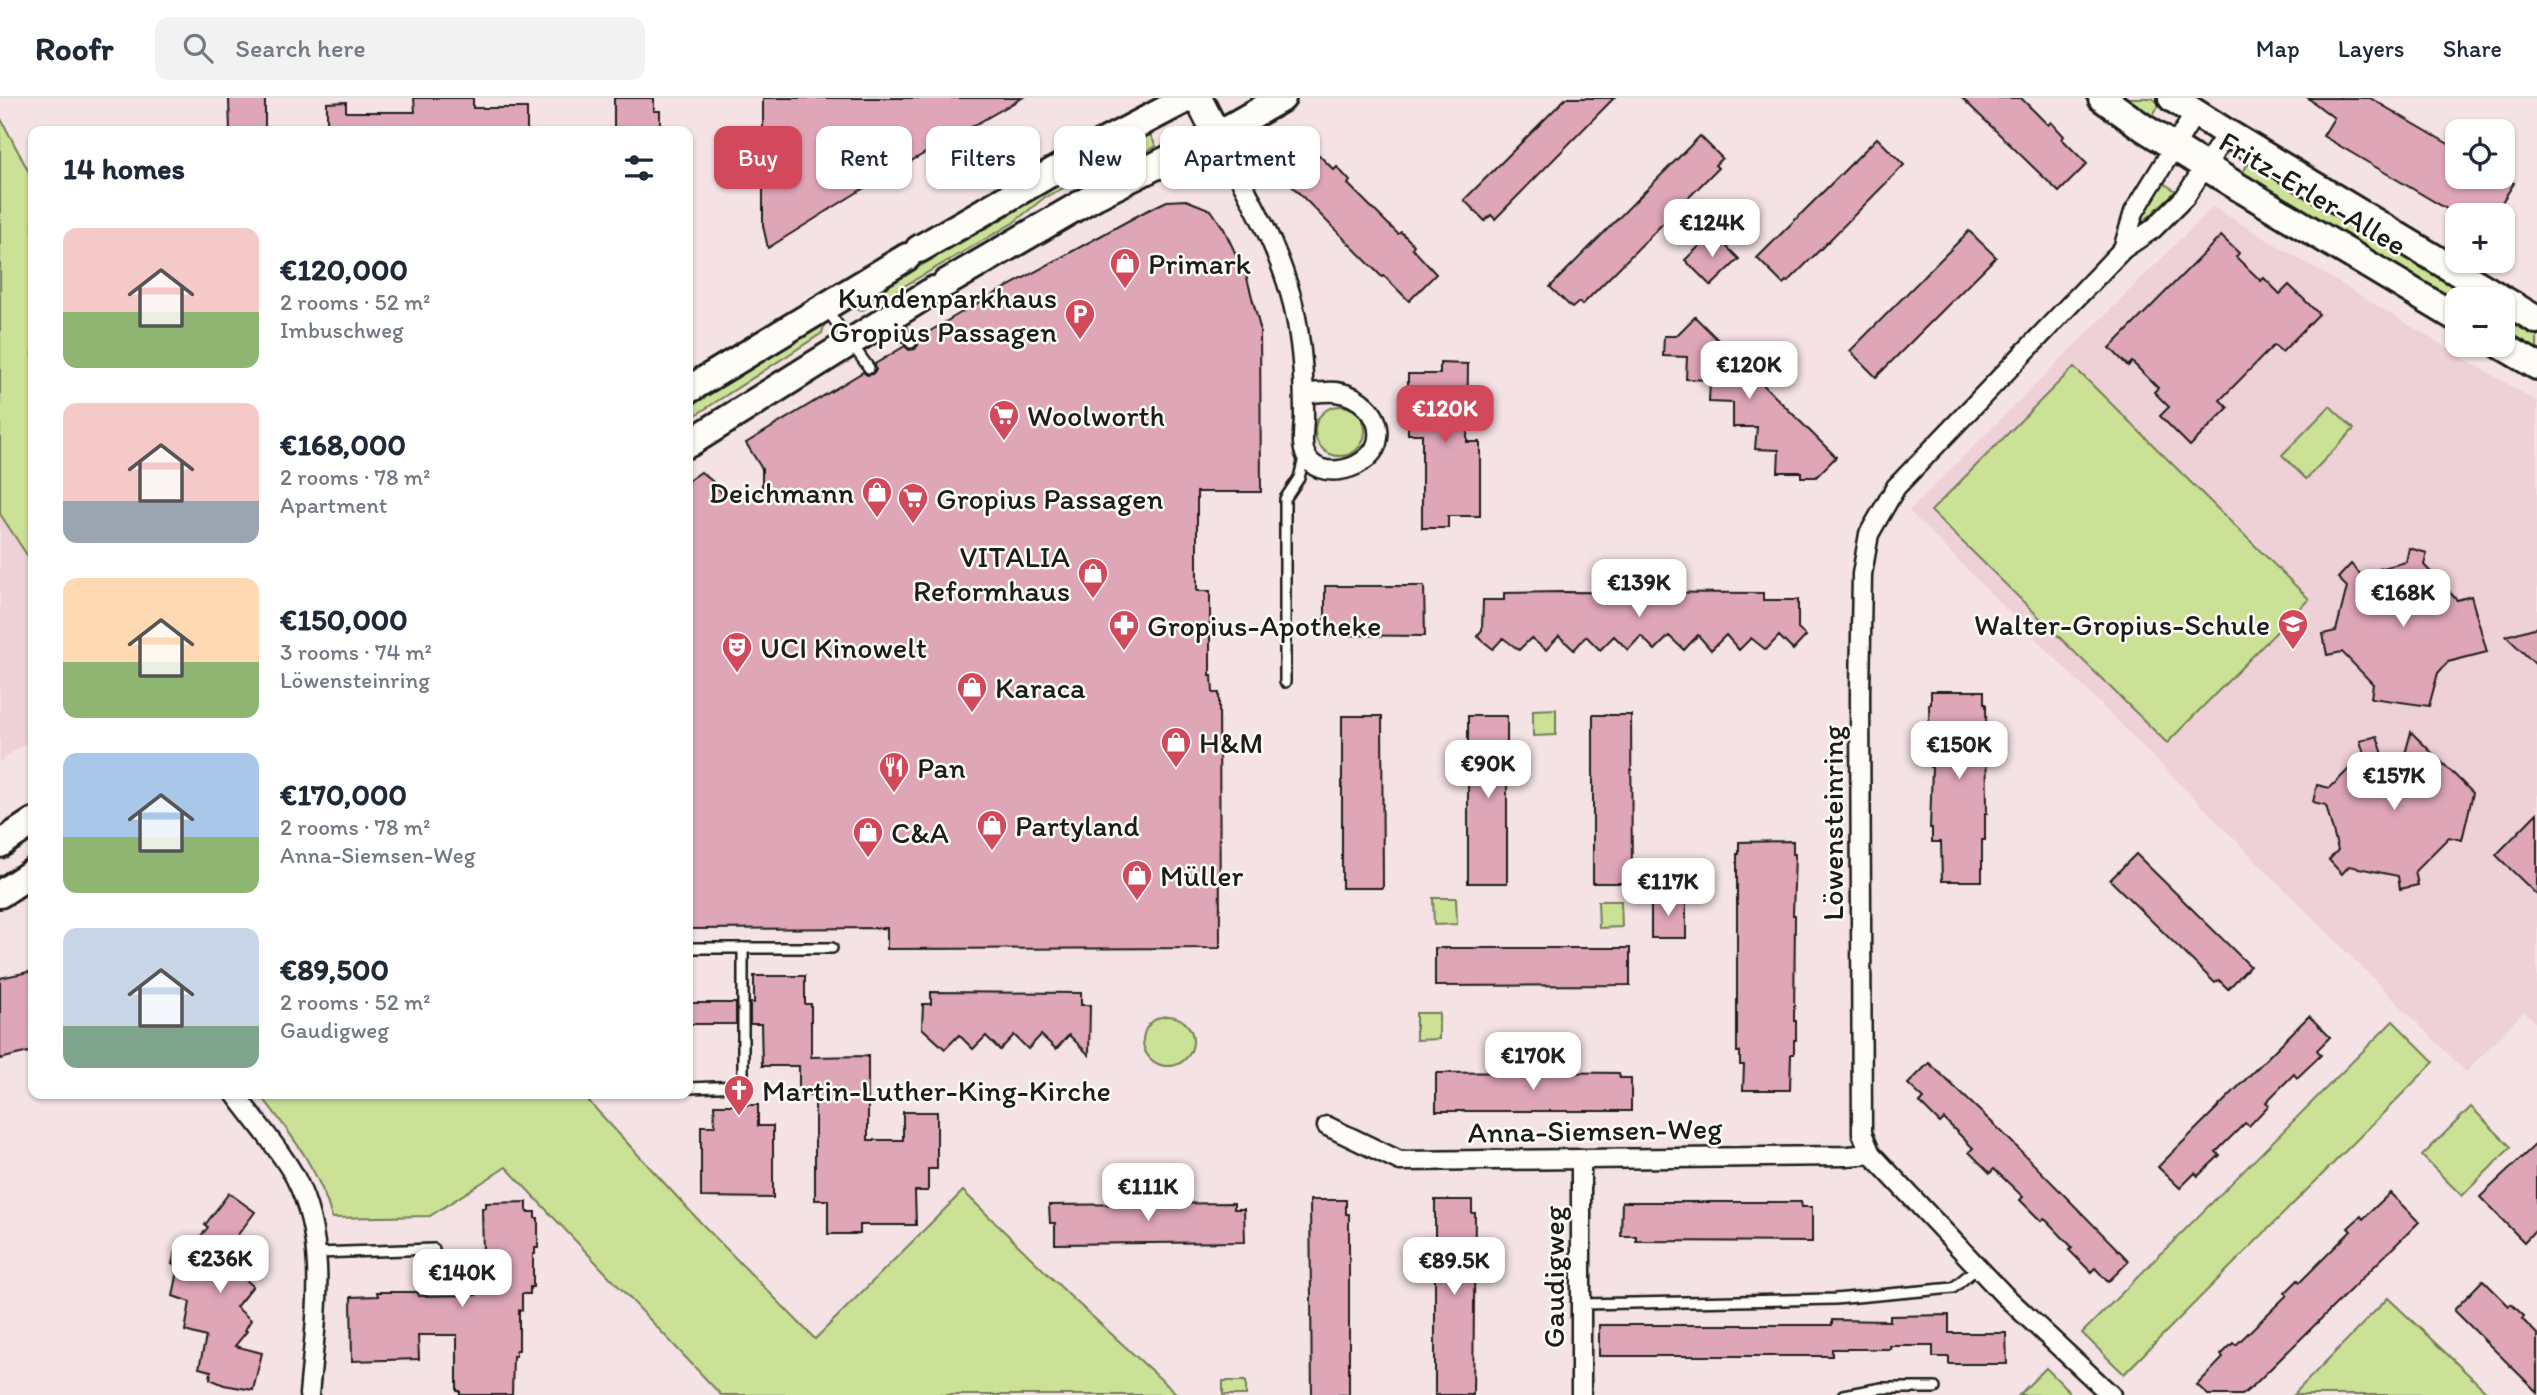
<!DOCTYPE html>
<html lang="en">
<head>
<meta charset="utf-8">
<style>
  :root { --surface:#fff; --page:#f2f2f3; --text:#1f2937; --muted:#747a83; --line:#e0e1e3; --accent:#d1495b }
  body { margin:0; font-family:Itim,sans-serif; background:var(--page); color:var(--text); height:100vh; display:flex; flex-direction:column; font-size:26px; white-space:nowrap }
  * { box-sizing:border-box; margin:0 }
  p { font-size:23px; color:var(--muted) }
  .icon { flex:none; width:38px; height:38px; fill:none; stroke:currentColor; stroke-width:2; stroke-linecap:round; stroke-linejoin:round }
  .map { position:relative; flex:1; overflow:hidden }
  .details { position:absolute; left:28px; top:28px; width:665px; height:973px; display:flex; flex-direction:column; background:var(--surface); border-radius:14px; box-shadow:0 2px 5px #0004 }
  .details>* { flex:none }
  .hud { position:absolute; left:714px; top:28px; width:665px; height:63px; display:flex; gap:14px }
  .fabs { position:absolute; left:2445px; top:21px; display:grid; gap:14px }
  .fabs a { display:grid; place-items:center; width:70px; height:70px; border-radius:14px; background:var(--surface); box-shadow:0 2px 5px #0004; font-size:35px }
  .price { position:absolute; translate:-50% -60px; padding:0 16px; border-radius:14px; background:#fff; color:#222; font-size:23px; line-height:46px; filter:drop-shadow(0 2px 4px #0008) }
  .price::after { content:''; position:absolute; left:50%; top:42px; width:21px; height:16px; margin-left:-10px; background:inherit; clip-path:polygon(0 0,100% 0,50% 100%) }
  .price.current { background:var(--accent); color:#fff }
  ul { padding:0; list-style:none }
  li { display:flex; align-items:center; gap:21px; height:175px; padding:0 35px }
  li span { display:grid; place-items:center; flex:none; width:196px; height:140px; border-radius:14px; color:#555 }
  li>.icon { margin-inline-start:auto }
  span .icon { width:84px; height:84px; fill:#fffc; stroke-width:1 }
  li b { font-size:30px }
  h2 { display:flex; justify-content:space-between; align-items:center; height:84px; padding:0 35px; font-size:30px }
  .tag { padding:0 24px; border-radius:14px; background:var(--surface); box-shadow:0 2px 5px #0004; font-size:24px; line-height:63px }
  .tag.current { background:var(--accent); color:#fff }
  header { display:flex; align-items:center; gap:42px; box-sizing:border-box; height:98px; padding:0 35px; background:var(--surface); border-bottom:2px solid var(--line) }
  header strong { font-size:33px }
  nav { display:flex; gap:38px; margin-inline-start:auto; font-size:24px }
  .search { width:490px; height:63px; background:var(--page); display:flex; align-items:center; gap:18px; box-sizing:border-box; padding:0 24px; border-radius:14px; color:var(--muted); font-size:26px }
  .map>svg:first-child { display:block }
</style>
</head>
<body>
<header>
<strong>Roofr</strong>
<div class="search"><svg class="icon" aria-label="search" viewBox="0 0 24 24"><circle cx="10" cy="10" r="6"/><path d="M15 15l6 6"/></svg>Search here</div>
<nav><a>Map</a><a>Layers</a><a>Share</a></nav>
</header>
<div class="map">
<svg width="2537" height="1297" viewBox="0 0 2537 1297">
  <rect width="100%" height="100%" fill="#f4e2e4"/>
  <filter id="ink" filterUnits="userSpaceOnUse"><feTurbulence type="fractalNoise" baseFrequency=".0143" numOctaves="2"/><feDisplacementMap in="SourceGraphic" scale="14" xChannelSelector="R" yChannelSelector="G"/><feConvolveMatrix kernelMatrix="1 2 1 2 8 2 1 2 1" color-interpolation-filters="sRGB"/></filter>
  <g filter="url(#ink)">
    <g fill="#eed0d7">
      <path d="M2213 109 2537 304V926L2524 913 2466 974 1909 413Z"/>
      <path d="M0 416 33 466V640L0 663Z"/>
    </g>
    <g fill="#cae196" stroke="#737e59" stroke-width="2">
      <path d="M2122 0H2152L2160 6 2150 21Z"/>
      <path d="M0 19 33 82V466L0 416Z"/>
      <path d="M1149 34 1156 48 1118 69 1114 68V60L1131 43Z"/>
      <path d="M2250 62 2481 201H2457V207L2241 78Z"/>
      <path d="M1076 75 1078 78 1076 84 1045 99 1013 125 861 213 855 211 858 204 1009 117 1039 93Z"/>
      <path d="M2163 85 2176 93 2142 125 2140 121Z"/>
      <path d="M2502 214 2537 235V255L2503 234Z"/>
      <path d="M822 223 824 228 822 235 688 322V302Z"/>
      <path d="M2074 269 2309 501 2167 645 1931 413Z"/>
      <circle cx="1340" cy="333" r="25"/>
      <path d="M2330 308 2354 331 2306 381 2282 357Z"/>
      <path d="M1556 611V637L1533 638V612Z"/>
      <path d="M1433 800H1456L1457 826 1434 827Z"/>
      <path d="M1598 803H1621L1622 829 1599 830Z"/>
      <path d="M1416 915H1439V941L1416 942Z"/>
      <circle cx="1168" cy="943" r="25"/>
      <path d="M2393 923 2434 964 2124 1276 2082 1235Z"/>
      <path d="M260 996H582L703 1127 815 1241 963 1093 1071 1199 1178 1297H721L506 1069 430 1118 332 1120C320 1072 289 1034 260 996Z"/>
      <path d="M2471 1009 2511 1049 2462 1098 2422 1058Z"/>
      <path d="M2388 1200 2490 1297H2293Z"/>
      <path d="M2046 1270 2069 1293 2070 1297H2019Z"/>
      <rect x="1223" y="1283" width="23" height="14"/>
    </g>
    <g fill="#dfa6b8" stroke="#1c1c1c" stroke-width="2">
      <path d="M231 0H265V33H230L229 2Z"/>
      <path d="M414 0H473V10H527V33H327V5L346 4V14H415Z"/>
      <path d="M614 0H654V13H660V33H614Z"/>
      <path d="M763 0H1022L869 87 768 150 763 128Z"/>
      <path d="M1566 0H1614L1495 121 1491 117 1485 123 1464 102Z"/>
      <path d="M1962 0H2021L2048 27 2051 24 2064 38 2062 41 2087 66 2059 94Z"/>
      <path d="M2308 0H2370L2457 51V79H2503L2514 85 2494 117H2457L2323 38 2334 20Z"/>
      <path d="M1700 38 1722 60 1715 67 1718 70 1582 207 1579 204 1572 210 1550 189Z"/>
      <path d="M1877 40 1904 67 1788 184 1786 183 1783 186 1757 160Z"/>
      <path d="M1309 47 1334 72 1337 69 1350 83 1348 86 1398 136 1401 134 1414 147 1412 150 1436 176 1409 203 1384 178 1382 179 1280 76Z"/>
      <path d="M1186 102 1211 112 1224 131 1247 180 1260 230 1261 394H1197V493H1210V577H1212L1213 595H1219L1220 850 887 851V830L688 831V383L701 374 712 383 726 400 762 395V371L746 345 863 274 867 277 872 276 876 272 875 266 905 248 909 252 915 251 918 247 917 241 967 211 1146 113 1167 103Z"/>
      <path d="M1969 133 1996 159 1876 279 1850 253Z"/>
      <path d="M1713 135 1739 161 1711 188 1685 162Z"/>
      <path d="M2221 138 2239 155 2236 159 2261 183 2264 180 2280 196 2289 187 2319 216 2282 254 2274 247 2220 302 2228 310 2190 348 2160 318 2169 309 2154 294 2158 290 2132 264 2128 268 2110 250Z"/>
      <path d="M1695 219 1836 359 1816 379H1801V374H1778L1779 352 1755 351 1757 329H1733V305L1709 304 1710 282 1686 281 1687 259 1663 258 1664 238H1676Z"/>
      <path d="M1440 265 1468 266 1467 344H1480V418H1448V430H1422V336H1408V276H1440Z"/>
      <path d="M2409 450 2427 455 2424 467 2457 502 2471 498 2487 554 2448 564 2438 575 2429 608 2371 600 2373 586 2342 554 2327 557 2323 536 2336 533 2347 489 2338 480 2351 466 2360 476 2406 464Z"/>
      <path d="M1325 488H1424L1425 538 1325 537Z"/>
      <path d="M1563 494 1763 495V502H1798V531L1806 538 1793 552 1779 538 1766 552 1751 540 1739 552 1726 537 1711 552 1698 537 1684 552 1669 538 1655 552 1641 538 1628 552 1614 538 1600 552 1586 538 1574 552 1559 538 1546 552 1531 540 1519 552 1503 540 1493 551 1477 538 1482 532 1483 502H1504V495Z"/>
      <path d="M2537 529V568L2506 538Z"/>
      <path d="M1931 593H1984V606H1986L1987 715H1985V742H1982V783H1942L1941 744H1932V730H1930L1932 669H1930L1929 606H1931Z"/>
      <path d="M1593 617H1631L1632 785H1593Z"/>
      <path d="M1342 618H1382L1383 790H1342Z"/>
      <rect x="1468" y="618" width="39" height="167"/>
      <path d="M2411 634 2473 695 2462 742 2449 739 2415 773 2418 787 2400 791 2398 778 2349 768 2342 776 2329 762 2338 752 2326 707 2313 704 2317 687 2330 690 2364 656 2360 643 2377 638 2395 693Z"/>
      <path d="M2537 715V797L2496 757Z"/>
      <path d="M1793 743V756H1795L1793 817H1795L1794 923H1796V942H1794V956H1791L1790 992H1743L1744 967H1740V954H1737V756H1739V744Z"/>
      <path d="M2136 756 2250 868 2228 891 2219 882 2215 885 2110 782Z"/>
      <rect x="1651" y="801" width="35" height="39"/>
      <path d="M1435 850H1630V887L1435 888Z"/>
      <path d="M33 873V953L0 961V880Z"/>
      <path d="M754 878H805V906H811V959L868 958V1042H903V1014H937V1071H928V1093H915L916 1127H860V1136H828V1102H815V997H799V968H762L761 926H750V905H754Z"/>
      <path d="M931 894 1081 895V907H1090L1089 957 1069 937 1056 951 1041 937 1028 951 1014 937 1000 952 986 938 973 951 959 937 945 951 922 930 923 906H931Z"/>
      <rect x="688" y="905" width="48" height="21"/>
      <path d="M2309 918 2330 939 2317 952 2321 957 2297 980 2294 976 2266 1004 2269 1007 2249 1028 2245 1025 2216 1054 2220 1057 2198 1078 2195 1075 2180 1090 2158 1069Z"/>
      <path d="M1929 965 2001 1033 2129 1163 2108 1184 2095 1170 2091 1174 2069 1152 2072 1149 2044 1120 2041 1123 2020 1102 2023 1099 1994 1071 1990 1075 1969 1054 1973 1050 1944 1021 1940 1025 1920 1005 1924 1001 1908 986Z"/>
      <path d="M1536 974 1619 975 1620 980H1631V1013H1436V975Z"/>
      <path d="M714 1007H758V1028H773V1100L701 1099V1028H715Z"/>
      <path d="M2537 1045V1130L2524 1144 2480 1099Z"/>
      <path d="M229 1095 255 1114 237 1138 254 1151 236 1173 253 1188 236 1209 251 1222 245 1232 247 1233 235 1248 262 1255 253 1292 224 1287 210 1281 211 1273 199 1270 206 1239 185 1233 190 1204 173 1198 179 1168 172 1166 176 1149 190 1152 208 1129 205 1127Z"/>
      <path d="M2390 1095 2419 1124 2252 1289 2242 1297H2208L2197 1287 2223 1260 2221 1257 2233 1245 2236 1247 2287 1197 2285 1195 2298 1182 2300 1184 2351 1133 2348 1130 2361 1118 2363 1121Z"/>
      <path d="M1310 1102H1346V1116H1349V1297H1312Z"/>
      <path d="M1435 1102H1472V1115H1475L1473 1297H1435Z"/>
      <path d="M527 1104V1114H535V1120H538V1150H535V1156H533V1189H530V1196H522V1212H519V1252H516V1258H513L512 1297H460V1293H457V1237H418L419 1261 352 1263 351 1199 378 1198 377 1194H418V1198L476 1197V1161H479V1154H483L482 1110H486V1105Z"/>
      <path d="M1622 1104H1801L1802 1109H1812V1144L1636 1143V1138H1621Z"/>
      <path d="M1234 1105V1111H1244L1245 1144 1055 1146V1125H1050L1049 1107Z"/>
      <path d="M2483 1182 2509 1208 2511 1206 2524 1218 2522 1221 2537 1236V1294L2454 1212Z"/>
      <path d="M1949 1217V1235H2006L2007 1266H1949V1259H1933V1248H1890V1251H1832V1258H1599V1227H1832V1222L1890 1223V1218Z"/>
    </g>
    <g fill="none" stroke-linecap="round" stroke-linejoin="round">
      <g stroke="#1c1c1c" stroke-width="14">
        <g id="lane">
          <path d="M1096 93 1105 49"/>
          <path d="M827 212 869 270"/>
          <path d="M893 221 911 245"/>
          <path d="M1285 584V401L1299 380 1305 356"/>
          <path d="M688 850H832"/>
          <path d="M688 990 743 988V850"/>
          <path d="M317 1155 434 1151"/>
          <path d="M1581 1206 1835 1201 1953 1190 1978 1169"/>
          <path d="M1843 1297 1882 1290H1935"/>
        </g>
      </g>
      <g stroke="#1c1c1c" stroke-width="23">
        <g id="street">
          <path d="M1217 37C1250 101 1290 165 1299 238 1303 264 1304 291 1304 318 1304 328 1301 346 1305 355 1316 387 1375 371 1378 340 1381 316 1359 297 1336 294 1326 293 1314 295 1304 296"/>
          <path d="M2123 151 2134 114 2195 15"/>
          <path d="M235 996C255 1023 279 1050 295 1079 330 1146 315 1225 309 1297"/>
          <path d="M1327 1028 1400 1063 1848 1058 1871 1056"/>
          <path d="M1581 1061V1297"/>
          <path d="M2111 1297 2004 1197 1871 1056 1862 1035 1860 596 1862 476 1869 436 1896 389 2123 151 2153 131 2185 99 2227 35"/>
        </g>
      </g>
      <g stroke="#1c1c1c" stroke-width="32">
        <g id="secondary">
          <path d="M1198 0 1217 37"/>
          <path d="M2102 0 2144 30 2235 87 2457 220"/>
          <path d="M2172 0 2227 35 2537 222"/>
          <path d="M919 151 1106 43 1188 0"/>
          <path d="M946 185 1095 98 1217 37 1282 0"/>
          <path d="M2501 247 2537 268"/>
          <path d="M688 292 907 159"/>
          <path d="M688 346 934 192"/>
          <path d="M0 746 33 724"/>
          <path d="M0 796 33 774"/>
        </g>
      </g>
      <use href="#lane" stroke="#fdfcf7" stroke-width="9"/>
      <use href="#street" stroke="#fdfcf7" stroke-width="18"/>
      <use href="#secondary" stroke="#fdfcf7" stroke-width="26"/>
    </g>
  </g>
  <defs>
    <g id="shop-pin" transform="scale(1.575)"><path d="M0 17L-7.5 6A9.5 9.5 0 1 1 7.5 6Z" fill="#d1495b" stroke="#fdfcf7"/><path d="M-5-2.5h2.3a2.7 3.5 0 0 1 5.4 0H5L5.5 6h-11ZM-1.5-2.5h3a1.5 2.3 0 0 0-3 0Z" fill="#fff"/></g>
    <g id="parking-pin" transform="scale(1.575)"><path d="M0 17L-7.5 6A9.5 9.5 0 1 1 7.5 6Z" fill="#d1495b" stroke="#fdfcf7"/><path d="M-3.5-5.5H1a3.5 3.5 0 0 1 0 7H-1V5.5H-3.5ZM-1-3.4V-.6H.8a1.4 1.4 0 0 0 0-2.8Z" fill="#fff"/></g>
    <g id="supermarket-pin" transform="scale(1.575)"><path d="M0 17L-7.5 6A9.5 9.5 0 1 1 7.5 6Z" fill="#d1495b" stroke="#fdfcf7"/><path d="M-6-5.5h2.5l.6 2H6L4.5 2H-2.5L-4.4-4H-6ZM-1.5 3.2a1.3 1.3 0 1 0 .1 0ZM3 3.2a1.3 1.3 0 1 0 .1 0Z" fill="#fff"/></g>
    <g id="school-pin" transform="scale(1.575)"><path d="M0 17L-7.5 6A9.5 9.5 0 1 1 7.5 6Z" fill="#d1495b" stroke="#fdfcf7"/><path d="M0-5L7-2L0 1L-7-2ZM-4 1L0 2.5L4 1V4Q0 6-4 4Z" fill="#fff"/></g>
    <g id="pharmacy-pin" transform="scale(1.575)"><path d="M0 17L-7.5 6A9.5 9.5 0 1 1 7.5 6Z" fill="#d1495b" stroke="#fdfcf7"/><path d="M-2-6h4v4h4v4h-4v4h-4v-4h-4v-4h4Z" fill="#fff"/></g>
    <g id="theatre-pin" transform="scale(1.575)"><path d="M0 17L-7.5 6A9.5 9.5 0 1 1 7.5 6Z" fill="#d1495b" stroke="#fdfcf7"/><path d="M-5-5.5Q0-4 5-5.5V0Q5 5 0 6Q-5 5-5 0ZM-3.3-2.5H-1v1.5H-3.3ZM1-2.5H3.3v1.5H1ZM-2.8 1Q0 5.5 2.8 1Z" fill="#fff"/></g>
    <g id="restaurant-pin" transform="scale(1.575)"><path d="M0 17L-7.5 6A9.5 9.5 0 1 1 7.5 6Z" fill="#d1495b" stroke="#fdfcf7"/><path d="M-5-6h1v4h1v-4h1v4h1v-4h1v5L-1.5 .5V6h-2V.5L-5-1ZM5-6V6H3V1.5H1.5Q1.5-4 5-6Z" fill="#fff"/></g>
    <g id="church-pin" transform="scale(1.575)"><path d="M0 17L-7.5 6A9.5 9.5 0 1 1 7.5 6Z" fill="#d1495b" stroke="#fdfcf7"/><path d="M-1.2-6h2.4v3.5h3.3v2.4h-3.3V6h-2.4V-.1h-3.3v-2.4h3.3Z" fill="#fff"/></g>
  </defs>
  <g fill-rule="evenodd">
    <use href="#shop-pin" x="1125" y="165"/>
    <use href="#parking-pin" x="1080" y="216"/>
    <use href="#supermarket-pin" x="1004" y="317"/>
    <use href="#shop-pin" x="877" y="394"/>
    <use href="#supermarket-pin" x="913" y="400"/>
    <use href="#shop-pin" x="1093" y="475"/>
    <use href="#school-pin" x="2293" y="526"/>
    <use href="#pharmacy-pin" x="1124" y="527"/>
    <use href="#theatre-pin" x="737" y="549"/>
    <use href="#shop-pin" x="972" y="589"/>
    <use href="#shop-pin" x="1176" y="644"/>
    <use href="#restaurant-pin" x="894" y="669"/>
    <use href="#shop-pin" x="992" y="727"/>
    <use href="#shop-pin" x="868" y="734"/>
    <use href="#shop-pin" x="1137" y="777"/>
    <use href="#church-pin" x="739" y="992"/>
  </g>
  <g text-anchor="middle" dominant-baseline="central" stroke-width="5" stroke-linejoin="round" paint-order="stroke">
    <g font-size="30" fill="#1c1c1c" stroke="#fdfcf7">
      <text transform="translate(2313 95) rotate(31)">Fritz-Erler-Allee</text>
      <text transform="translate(1832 725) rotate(-90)">Löwensteinring</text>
      <text transform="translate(1595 1032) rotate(-1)">Anna-Siemsen-Weg</text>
      <text transform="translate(1553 1179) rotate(-90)">Gaudigweg</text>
    </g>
    <g font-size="30" fill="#1c1c1c" stroke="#fdfcf7" text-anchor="start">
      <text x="1148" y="165">Primark</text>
      <text x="1057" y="199" text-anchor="end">Kundenparkhaus<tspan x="1057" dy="34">Gropius Passagen</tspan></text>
      <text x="1027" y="317">Woolworth</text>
      <text x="854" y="394" text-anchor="end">Deichmann</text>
      <text x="936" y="400">Gropius Passagen</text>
      <text x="1070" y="458" text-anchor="end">VITALIA<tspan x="1070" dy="34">Reformhaus</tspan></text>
      <text x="2270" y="526" text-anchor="end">Walter-Gropius-Schule</text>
      <text x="1147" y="527">Gropius-Apotheke</text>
      <text x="760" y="549">UCI Kinowelt</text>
      <text x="995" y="589">Karaca</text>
      <text x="1199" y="644">H&amp;M</text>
      <text x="917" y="669">Pan</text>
      <text x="1015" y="727">Partyland</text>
      <text x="891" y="734">C&amp;A</text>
      <text x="1160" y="777">Müller</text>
      <text x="762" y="992">Martin-Luther-King-Kirche</text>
    </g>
  </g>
</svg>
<div class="fabs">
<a><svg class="icon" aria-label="locate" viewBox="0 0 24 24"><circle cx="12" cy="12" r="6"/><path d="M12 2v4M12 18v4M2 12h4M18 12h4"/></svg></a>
<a>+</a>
<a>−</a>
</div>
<b class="price" style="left:1712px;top:161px">€124K</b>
<b class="price" style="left:1749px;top:303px">€120K</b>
<b class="price current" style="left:1445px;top:347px">€120K</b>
<b class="price" style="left:1639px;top:521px">€139K</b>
<b class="price" style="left:2403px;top:531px">€168K</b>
<b class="price" style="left:1959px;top:683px">€150K</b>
<b class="price" style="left:1488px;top:702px">€90K</b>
<b class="price" style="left:2394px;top:714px">€157K</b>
<b class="price" style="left:1668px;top:820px">€117K</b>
<b class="price" style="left:1533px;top:994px">€170K</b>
<b class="price" style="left:1148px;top:1125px">€111K</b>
<b class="price" style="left:220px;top:1197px">€236K</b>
<b class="price" style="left:1454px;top:1199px">€89.5K</b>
<b class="price" style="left:462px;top:1211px">€140K</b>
<div class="hud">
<a class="tag current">Buy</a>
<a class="tag">Rent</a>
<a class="tag">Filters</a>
<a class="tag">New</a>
<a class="tag">Apartment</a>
</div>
<section class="details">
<h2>14 homes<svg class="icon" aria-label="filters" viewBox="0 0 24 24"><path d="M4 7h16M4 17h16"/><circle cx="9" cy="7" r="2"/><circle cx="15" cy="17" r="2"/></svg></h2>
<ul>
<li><span style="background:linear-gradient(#f6c9c9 60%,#8fb573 0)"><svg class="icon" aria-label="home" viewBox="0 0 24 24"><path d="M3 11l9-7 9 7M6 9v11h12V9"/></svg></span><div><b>€120,000</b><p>2 rooms · 52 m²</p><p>Imbuschweg</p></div></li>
<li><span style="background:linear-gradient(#f6c9c9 70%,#9aa5b1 0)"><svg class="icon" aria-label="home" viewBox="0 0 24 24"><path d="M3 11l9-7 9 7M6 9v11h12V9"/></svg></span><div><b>€168,000</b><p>2 rooms · 78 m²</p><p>Apartment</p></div></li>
<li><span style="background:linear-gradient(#ffd9b3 60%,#8fb573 0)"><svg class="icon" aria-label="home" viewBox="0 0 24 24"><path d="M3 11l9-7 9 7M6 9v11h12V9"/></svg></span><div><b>€150,000</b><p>3 rooms · 74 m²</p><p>Löwensteinring</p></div></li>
<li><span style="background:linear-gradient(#a9c7e8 60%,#8fb573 0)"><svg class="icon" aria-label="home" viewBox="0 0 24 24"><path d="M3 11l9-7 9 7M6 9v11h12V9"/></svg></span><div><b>€170,000</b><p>2 rooms · 78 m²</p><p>Anna-Siemsen-Weg</p></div></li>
<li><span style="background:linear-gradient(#c9d6e8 70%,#7fa58c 0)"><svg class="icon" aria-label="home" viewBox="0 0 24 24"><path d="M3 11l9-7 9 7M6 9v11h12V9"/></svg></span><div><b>€89,500</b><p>2 rooms · 52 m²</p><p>Gaudigweg</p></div></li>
</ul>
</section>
</div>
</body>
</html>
